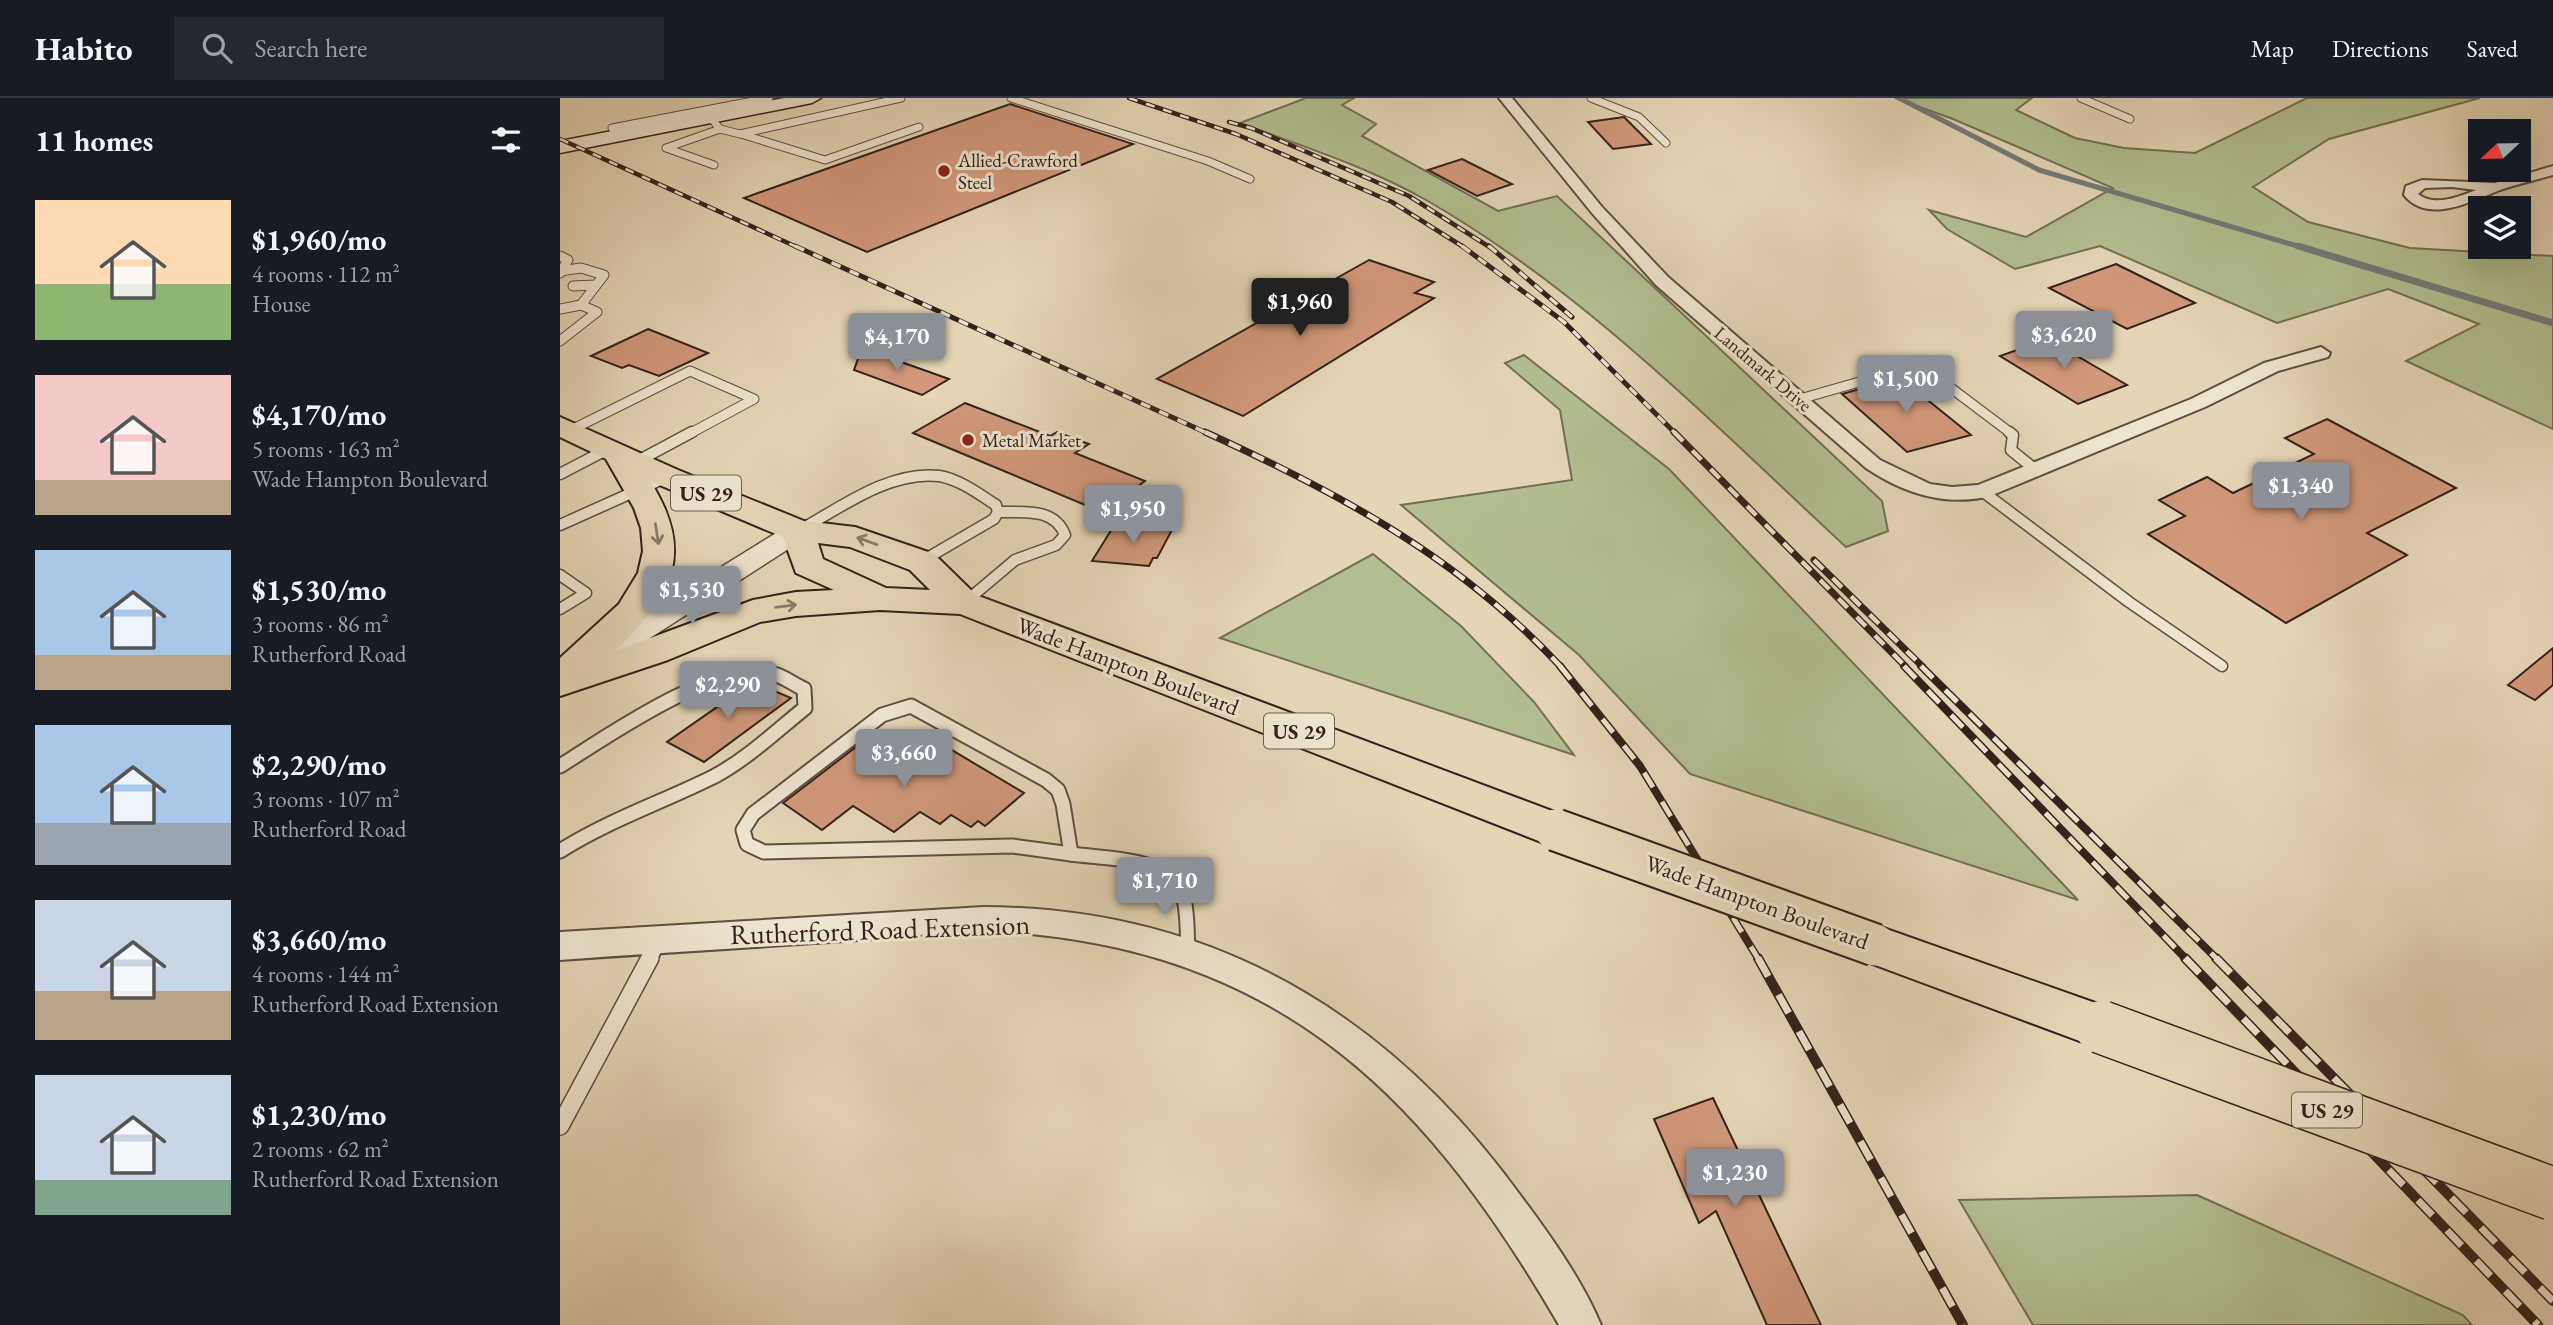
<!DOCTYPE html>
<html lang="en">
<head>
<meta charset="utf-8">
<style>
  :root { --surface:#171b24; --page:#242831; --text:#f1f3f6; --muted:#9ea1a6; --line:#363941; --accent:#8c9099 }
  body { margin:0; font-family:"EB Garamond",serif; background:var(--page); color:var(--text); height:100vh; display:flex; flex-direction:column; font-size:26px; white-space:nowrap }
  * { box-sizing:border-box; margin:0 }
  p { font-size:23px; color:var(--muted) }
  .icon { flex:none; width:38px; height:38px; fill:none; stroke:currentColor; stroke-width:2; stroke-linecap:round; stroke-linejoin:round }
  .map { position:relative; flex:1; overflow:hidden }
  .sheet { display:flex; flex-direction:column; background:var(--surface); width:560px }
  .sheet>* { flex:none }
  .needle { width:46px; rotate:248deg }
  .fabs { position:absolute; left:1908px; top:21px; display:grid; gap:14px }
  .fabs a { display:grid; place-items:center; width:63px; height:63px; border-radius:0px; background:var(--surface); box-shadow:0 7px 28px #0002; font-size:35px }
  .price { position:absolute; translate:-50% -60px; padding:0 16px; border-radius:7px; background:var(--accent); color:#fff; font-size:23px; line-height:46px; filter:drop-shadow(0 2px 4px #0008) }
  .price::after { content:''; position:absolute; left:50%; top:42px; width:21px; height:16px; margin-left:-10px; background:inherit; clip-path:polygon(0 0,100% 0,50% 100%) }
  .price.on { background:#222; color:#fff }
  ul { padding:0; list-style:none }
  li { display:flex; align-items:center; gap:21px; height:175px; padding:0 35px }
  li span { display:grid; place-items:center; flex:none; width:196px; height:140px; border-radius:0px; color:#555 }
  li>.icon { margin-inline-start:auto }
  span .icon { width:84px; height:84px; fill:#fffc; stroke-width:1 }
  li b { font-size:30px }
  h2 { display:flex; justify-content:space-between; align-items:center; height:84px; padding:0 35px; font-size:30px }
  header { display:flex; align-items:center; gap:42px; box-sizing:border-box; height:98px; padding:0 35px; background:var(--surface); border-bottom:2px solid var(--line) }
  header strong { font-size:33px }
  nav { display:flex; gap:38px; margin-inline-start:auto; font-size:24px }
  .search { width:490px; height:63px; background:var(--page); display:flex; align-items:center; gap:18px; box-sizing:border-box; padding:0 24px; border-radius:0px; color:var(--muted); font-size:26px }
  main { display:flex; flex:1; min-height:0 }
  .map>svg:first-child { display:block }
</style>
</head>
<body>
<header>
<strong>Habito</strong>
<div class="search"><svg class="icon" aria-label="search" viewBox="0 0 24 24"><circle cx="10" cy="10" r="6"/><path d="M15 15l6 6"/></svg>Search here</div>
<nav><a>Map</a><a>Directions</a><a>Saved</a></nav>
</header>
<main>
<section class="sheet">
<h2>11 homes<svg class="icon" aria-label="filters" viewBox="0 0 24 24"><path d="M4 7h16M4 17h16"/><circle cx="9" cy="7" r="2"/><circle cx="15" cy="17" r="2"/></svg></h2>
<ul>
<li><span style="background:linear-gradient(#ffd9b3 60%,#8fb573 0)"><svg class="icon" aria-label="home" viewBox="0 0 24 24"><path d="M3 11l9-7 9 7M6 9v11h12V9"/></svg></span><div><b>$1,960/mo</b><p>4 rooms · 112 m²</p><p>House</p></div></li>
<li><span style="background:linear-gradient(#f6c9c9 75%,#b9a48a 0)"><svg class="icon" aria-label="home" viewBox="0 0 24 24"><path d="M3 11l9-7 9 7M6 9v11h12V9"/></svg></span><div><b>$4,170/mo</b><p>5 rooms · 163 m²</p><p>Wade Hampton Boulevard</p></div></li>
<li><span style="background:linear-gradient(#a9c7e8 75%,#b9a48a 0)"><svg class="icon" aria-label="home" viewBox="0 0 24 24"><path d="M3 11l9-7 9 7M6 9v11h12V9"/></svg></span><div><b>$1,530/mo</b><p>3 rooms · 86 m²</p><p>Rutherford Road</p></div></li>
<li><span style="background:linear-gradient(#a9c7e8 70%,#9aa5b1 0)"><svg class="icon" aria-label="home" viewBox="0 0 24 24"><path d="M3 11l9-7 9 7M6 9v11h12V9"/></svg></span><div><b>$2,290/mo</b><p>3 rooms · 107 m²</p><p>Rutherford Road</p></div></li>
<li><span style="background:linear-gradient(#c9d6e8 65%,#b9a48a 0)"><svg class="icon" aria-label="home" viewBox="0 0 24 24"><path d="M3 11l9-7 9 7M6 9v11h12V9"/></svg></span><div><b>$3,660/mo</b><p>4 rooms · 144 m²</p><p>Rutherford Road Extension</p></div></li>
<li><span style="background:linear-gradient(#c9d6e8 75%,#7fa58c 0)"><svg class="icon" aria-label="home" viewBox="0 0 24 24"><path d="M3 11l9-7 9 7M6 9v11h12V9"/></svg></span><div><b>$1,230/mo</b><p>2 rooms · 62 m²</p><p>Rutherford Road Extension</p></div></li>
</ul>
</section>
<div class="map">
<svg width="1993" height="1227" viewBox="0 0 1993 1227">
  <rect width="100%" height="100%" fill="#e5d5b5"/>
  <filter id="stains"><feTurbulence type="fractalNoise" baseFrequency=".00286" numOctaves="4"/><feColorMatrix values="0 0 0 0 .2 0 0 0 0 .09 0 0 0 0 .02 0 0 0 .5 -.17"/></filter>
  <radialGradient id="worn" r=".72"><stop offset=".6" stop-color="#630" stop-opacity="0"/><stop offset="1" stop-color="#630" stop-opacity=".3"/></radialGradient>
  <g fill="#b2be8f" stroke="#727055" stroke-width="2">
    <path d="M746 0H794L782 7 816 26 802 38 938 113 997 98 1322 403 1328 433 1286 449C1153 326 1023 192 866 102 808 69 742 48 680 25Z"/>
    <path d="M1335 0H1472L1456 12 1515 40 1564 50 1635 55 1747 0H1920L1769 41 1693 89 1748 124 1850 150 1993 158V331L1846 263 1919 226 1828 191 1717 225 1540 148 1455 171 1387 131 1369 112 1466 139 1553 90 1393 21Z"/>
    <path d="M964 257 1109 371 1518 802 1130 676 1019 557 841 407 1012 382 1000 312 945 265Z"/>
    <path d="M813 456 901 528 974 604 1014 657 660 540Z"/>
    <path d="M1637 1097 1903 1217 1912 1227H1473L1399 1102Z"/>
  </g>
  <g fill="none" stroke-linecap="round" stroke-linejoin="round">
    <path stroke="#727a7a" stroke-width="5" d="M1339 0 1479 72 1744 150"/>
    <path stroke="#727a7a" stroke-width="7" d="M1738 148 1993 225"/>
  </g>
  <g fill="#d1987a" stroke="#32211b" stroke-width="2">
    <path d="M450 6 573 46 307 154 184 100Z"/>
    <path d="M1064 19 1091 46 1053 51 1028 24Z"/>
    <path d="M902 61 952 86 917 98 868 72Z"/>
    <path d="M809 162 874 184 855 195 874 200 683 318 597 281Z"/>
    <path d="M1556 166 1635 205 1567 231 1489 190Z"/>
    <path d="M88 231 148 255 99 278 69 267 62 270 31 258Z"/>
    <path d="M1488 241 1567 287 1518 306 1440 258Z"/>
    <path d="M302 250 389 281 362 297 294 272Z"/>
    <path d="M1339 280 1354 291 1411 337 1347 354 1282 296Z"/>
    <path d="M405 305 490 338 497 334 529 346 515 355 585 383 542 414 353 335Z"/>
    <path d="M1767 321 1896 390 1807 435 1847 457 1726 525 1588 436 1625 418 1599 402 1647 379 1673 395 1754 356 1725 340Z"/>
    <path d="M555 426 613 430 597 460H593L589 468 532 463Z"/>
    <path d="M1993 550V587L1975 602 1948 587Z"/>
    <path d="M193 584 231 600 144 664 107 644Z"/>
    <path d="M305 642 344 666 375 642 464 695 425 728 418 723 411 729 391 717 380 726 360 714 334 734 293 708 262 732 223 705Z"/>
    <path d="M1153 1000 1261 1227H1207L1156 1113 1139 1125 1094 1021Z"/>
  </g>
  <g fill="none" stroke-linecap="round" stroke-linejoin="round">
    <g stroke="#5f4e42" stroke-width="9">
      <g id="service-far4">
        <path d="M451 0 648 63 690 81"/>
        <path d="M1031 0 1079 19 1106 45"/>
        <path d="M1521 0 1570 21"/>
        <path d="M176 14 172 7 209 0"/>
        <path d="M151 20 160 31 180 36 341 0"/>
        <path d="M52 30 172 7"/>
        <path d="M181 36 265 62 359 29"/>
        <path d="M154 67 106 50 160 31"/>
      </g>
    </g>
    <g stroke="#5f4e42" stroke-width="11">
      <g id="service-far3">
        <path d="M0 158 8 162 0 175"/>
        <path d="M0 173 21 170 44 177 21 207 37 214 0 243"/>
        <path d="M13 188 36 187"/>
        <path d="M0 211 21 207"/>
        <path d="M1240 301 1341 272 1355 284 1375 278 1452 336"/>
        <path d="M9 333 130 273 194 301 129 336"/>
      </g>
    </g>
    <g stroke="#5f4e42" stroke-width="13">
      <g id="service-far2">
        <path d="M1449 334 1453 337 1451 352 1477 373"/>
        <path d="M76 364 132 334"/>
        <path d="M0 376 48 351"/>
        <path d="M1422 393 1569 504 1662 568"/>
        <path d="M0 427 107 379"/>
        <path d="M240 432C280 410 330 372 379 378 399 381 419 396 436 407L438 414 434 421 362 463"/>
        <path d="M0 477 26 495 0 511"/>
        <path d="M404 505 455 462 496 447 505 437C494 409 464 415 438 414"/>
      </g>
    </g>
    <g stroke="#5f4e42" stroke-width="17">
      <g id="service-far1">
        <path d="M351 608 486 682 498 692 503 706 511 756 452 748 204 754 187 746 183 732 193 716 322 617Z"/>
        <path d="M0 668C48 638 153 564 210 575 222 577 233 586 244 591L245 610C215 634 188 660 155 678 103 704 49 722 0 753"/>
        <path d="M511 756C545 761 615 758 624 801 628 818 627 838 628 855"/>
        <path d="M89 862 100 842"/>
      </g>
    </g>
    <g stroke="#5f4e42" stroke-width="20">
      <path id="service" d="M0 1028 90 860"/>
    </g>
    <g stroke="#5f4e42" stroke-width="4">
      <g id="minor">
        <path d="M939 0H952L1042 109 1108 179 1320 362 1370 386 1392 389 1418 387 1631 301 1704 265 1761 249 1770 255 1768 259 1718 273 1645 309 1430 398C1385 409 1343 395 1306 370L1096 187 1032 115Z"/>
        <path d="M1993 68V77C1976 82 1958 86 1940 92 1912 103 1868 127 1844 97L1846 88 1862 82 1935 85ZM1892 89 1916 92C1898 99 1875 109 1858 96L1865 90Z"/>
        <path d="M423 809C654 810 830 916 963 1101 992 1140 1022 1182 1041 1227H999C873 1010 734 862 471 836 410 830 346 839 285 843 190 850 95 855 0 862V834Z"/>
      </g>
    </g>
    <g stroke="#5f4e42" stroke-width="3">
      <path id="tertiary" d="M238 425 247 427 251 433 247 439 11 591 0 594V569L229 427Z"/>
    </g>
    <g stroke="#32211b" stroke-width="3">
      <path id="secondary" d="M224 0H261L252 5 0 55V43Z"/>
    </g>
    <g stroke="#32211b" stroke-width="4">
      <g id="primary">
        <path d="M0 319 118 372 244 423 295 429 374 456 416 497 1011 720 1017 732 1011 744 996 749 981 744 400 516 320 512 236 518 200 524 108 562 0 598V560L59 506 78 475 83 453 81 430 74 410 46 361 0 339ZM90 383 223 439 236 475 274 492 236 494 193 502 55 553C112 498 136 455 90 383ZM258 445 290 449 350 472 370 492 326 490 263 461Z"/>
        <path d="M1315 827 1558 913 1565 929 1558 945 1541 951 1299 861 1292 847 1299 833Z"/>
      </g>
    </g>
    <use href="#service-far4" stroke="#eee4cf" stroke-width="7"/>
    <use href="#service-far3" stroke="#eee4cf" stroke-width="9"/>
    <use href="#service-far2" stroke="#eee4cf" stroke-width="10"/>
    <use href="#service-far1" stroke="#eee4cf" stroke-width="13"/>
    <use href="#service" stroke="#eee4cf" stroke-width="17"/>
    <use href="#minor" fill="#eee4cf" fill-rule="evenodd"/>
    <use href="#tertiary" fill="#eee4cf" fill-rule="evenodd"/>
    <use href="#secondary" fill="#eee4cf" fill-rule="evenodd"/>
    <use href="#primary" fill="#e5d5b5" fill-rule="evenodd"/>
    <g stroke="#32211b" stroke-width="4.5">
      <g id="rail-far4">
        <path d="M569 0 676 36 832 104 905 150"/>
        <path d="M669 24 691 30 849 98 931 150"/>
        <path d="M0 41 239 150"/>
      </g>
    </g>
    <g stroke="#32211b" stroke-width="5">
      <g id="rail-far3">
        <path d="M235 148 649 336"/>
        <path d="M902 148 1004 224 1116 336"/>
        <path d="M929 148 1012 219"/>
      </g>
    </g>
    <g stroke="#32211b" stroke-width="7">
      <g id="rail-far2">
        <path d="M645 334C779 395 900 460 1001 569"/>
        <path d="M1114 334 1346 569"/>
        <path d="M1254 462 1363 569"/>
      </g>
    </g>
    <g stroke="#32211b" stroke-width="8">
      <g id="rail-far1">
        <path d="M1000 568 1080 668 1199 862"/>
        <path d="M1344 568 1627 862"/>
        <path d="M1361 568 1658 862"/>
      </g>
    </g>
    <g stroke="#32211b" stroke-width="10">
      <g id="rail">
        <path d="M1198 860 1403 1227"/>
        <path d="M1625 860 1978 1227"/>
        <path d="M1656 860 1993 1203"/>
      </g>
    </g>
    <use href="#rail-far4" stroke="#eee4cf" stroke-width="2.5" stroke-dasharray="9" stroke-linecap="butt"/>
    <use href="#rail-far3" stroke="#eee4cf" stroke-width="3.5" stroke-dasharray="10" stroke-linecap="butt"/>
    <use href="#rail-far2" stroke="#eee4cf" stroke-width="4.5" stroke-dasharray="13" stroke-linecap="butt"/>
    <use href="#rail-far1" stroke="#eee4cf" stroke-width="5" stroke-dasharray="17" stroke-linecap="butt"/>
    <use href="#rail" stroke="#eee4cf" stroke-width="7" stroke-dasharray="21" stroke-linecap="butt"/>
    <g stroke="#32211b" stroke-width="45" stroke-linecap="butt">
      <path id="primary-bridge-far1" d="M996 732 1315 847"/>
    </g>
    <g stroke="#32211b" stroke-width="55" stroke-linecap="butt">
      <path id="primary-bridge" d="M1541 929 1993 1096"/>
    </g>
    <use href="#primary-bridge-far1" stroke="#e5d5b5" stroke-width="41"/>
    <use href="#primary-bridge" stroke="#e5d5b5" stroke-width="52"/>
  </g>
  <defs><path id="oneway-shaft" d="M-6 0H5M1.5-3L5.5 0L1.5 3" fill="none" stroke-width="1.6" stroke-linecap="round" stroke-linejoin="round" transform="scale(1.75)"/></defs>
  <g stroke="#8c7b68">
    <use href="#oneway-shaft" transform="translate(97 436) rotate(81)"/>
    <use href="#oneway-shaft" transform="translate(307 443) rotate(-160)"/>
    <use href="#oneway-shaft" transform="translate(226 508) rotate(-8)"/>
  </g>
  <g fill="#8f2418" stroke="#eee4cf" stroke-width="2.5">
    <circle cx="384" cy="73" r="7"/>
    <circle cx="408" cy="342" r="7"/>
  </g>
  <g text-anchor="middle" dominant-baseline="central" stroke-width="6" stroke-linejoin="round" paint-order="stroke">
    <g font-size="19" fill="#32211b" stroke="#eee4cf" text-anchor="start">
      <text x="398" y="62">Allied-Crawford<tspan x="398" dy="22">Steel</tspan></text>
      <text x="422" y="342">Metal Market</text>
    </g>
    <g font-size="19" fill="#32211b" stroke="#eee4cf">
      <text transform="translate(1203 271) rotate(40)">Landmark Drive</text>
    </g>
    <g fill="#eee4cf" stroke="#6a5c51" stroke-width="2">
      <rect x="111" y="377.5" width="70" height="35" rx="5"/>
      <rect x="704" y="615.5" width="70" height="35" rx="5"/>
      <rect x="1732" y="994.5" width="70" height="35" rx="5"/>
    </g>
    <g font-size="21" font-weight="bold" fill="#32211b">
      <text x="146" y="395">US 29</text>
      <text x="739" y="633">US 29</text>
      <text x="1767" y="1012">US 29</text>
    </g>
    <g font-size="23" fill="#32211b" stroke="#eee4cf">
      <text transform="translate(568 568) rotate(21)">Wade Hampton Boulevard</text>
      <text transform="translate(1197 804) rotate(20)">Wade Hampton Boulevard</text>
    </g>
    <g font-size="28" fill="#32211b" stroke="#eee4cf">
      <text transform="translate(320 831) rotate(-2)">Rutherford Road Extension</text>
    </g>
  </g>
  <rect width="100%" height="100%" filter="url(#stains)"/>
  <rect width="100%" height="100%" fill="url(#worn)"/>
</svg>
<div class="fabs">
<a><svg class="needle" viewBox="-14 -14 28 28"><path d="M0-13l5 13h-10z" fill="#e53935"/><path d="M0 13l5-13h-10z" fill="#9ea1a6"/></svg></a>
<a><svg class="icon" aria-label="layers" viewBox="0 0 24 24"><path d="M12 4l9 5-9 5-9-5zM3 14l9 5 9-5"/></svg></a>
</div>
<b class="price on" style="left:740px;top:240px">$1,960</b>
<b class="price" style="left:1504px;top:273px">$3,620</b>
<b class="price" style="left:337px;top:275px">$4,170</b>
<b class="price" style="left:1346px;top:317px">$1,500</b>
<b class="price" style="left:1741px;top:424px">$1,340</b>
<b class="price" style="left:573px;top:447px">$1,950</b>
<b class="price" style="left:132px;top:528px">$1,530</b>
<b class="price" style="left:168px;top:623px">$2,290</b>
<b class="price" style="left:344px;top:691px">$3,660</b>
<b class="price" style="left:605px;top:819px">$1,710</b>
<b class="price" style="left:1175px;top:1111px">$1,230</b>
</div>
</main>
</body>
</html>
